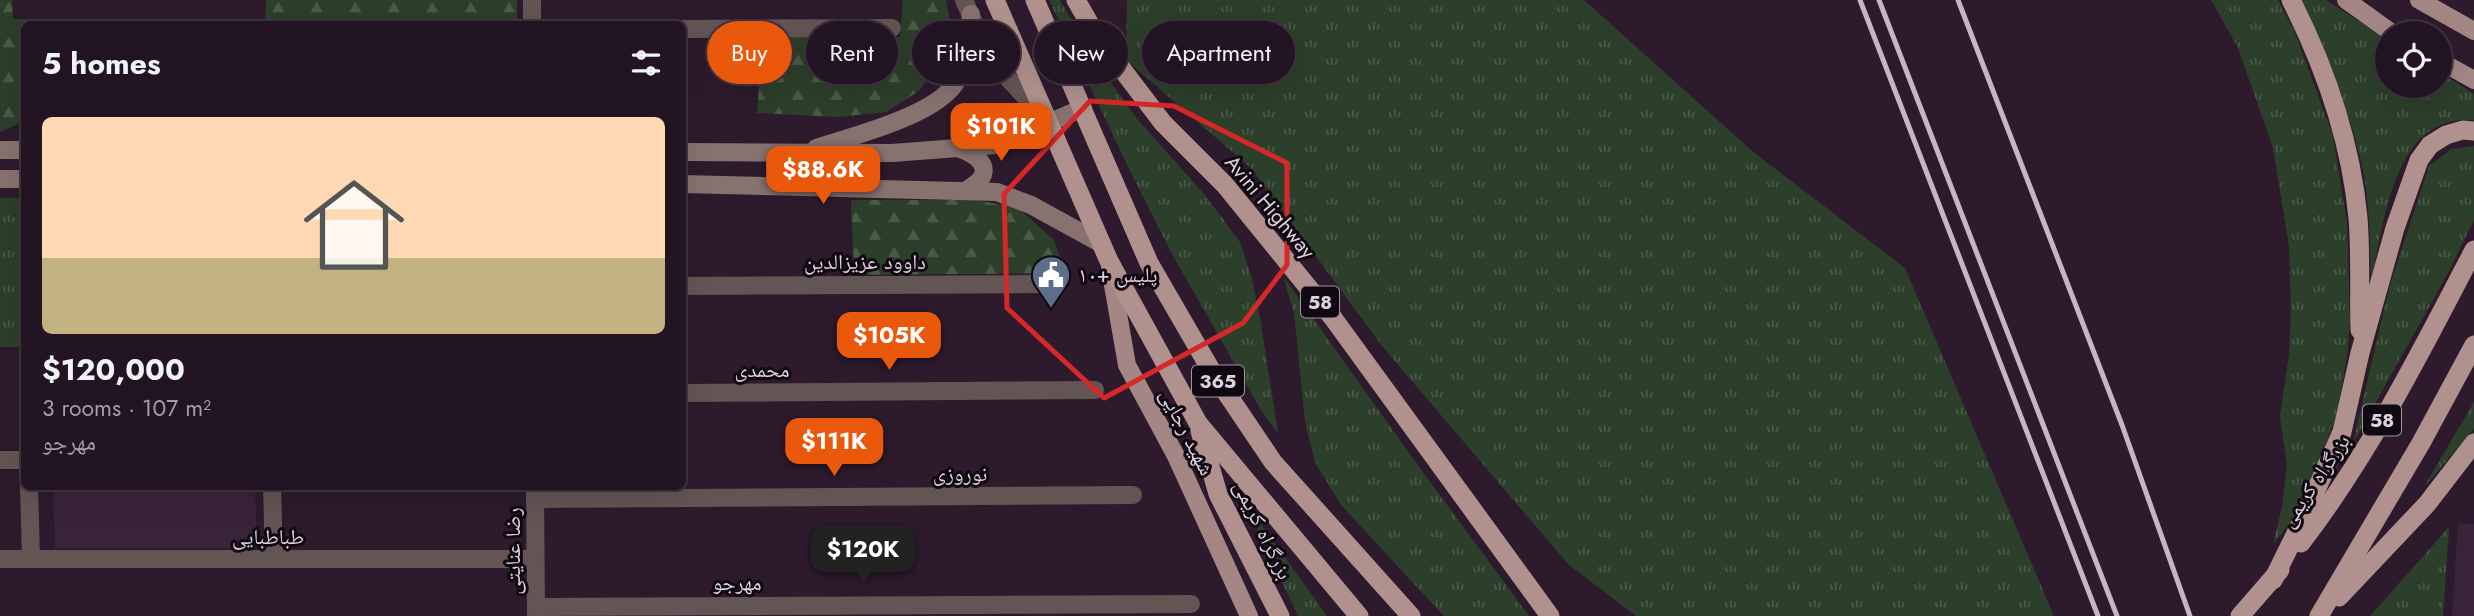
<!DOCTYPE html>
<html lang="en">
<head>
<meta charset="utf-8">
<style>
  :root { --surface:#221422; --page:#2e212f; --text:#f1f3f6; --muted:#a29ea5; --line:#3f3340; --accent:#ea580c }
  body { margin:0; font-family:Jost,"Noto Naskh Arabic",sans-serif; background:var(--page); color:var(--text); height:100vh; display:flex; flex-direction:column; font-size:26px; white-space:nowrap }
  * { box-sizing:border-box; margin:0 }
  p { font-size:23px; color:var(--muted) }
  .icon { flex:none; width:38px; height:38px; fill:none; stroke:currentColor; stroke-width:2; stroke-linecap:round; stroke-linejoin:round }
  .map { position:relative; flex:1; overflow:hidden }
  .sheet { position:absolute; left:21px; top:21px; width:665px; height:469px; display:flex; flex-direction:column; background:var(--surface); border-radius:10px; box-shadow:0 7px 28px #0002,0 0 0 2px var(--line) }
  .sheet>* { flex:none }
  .guide { position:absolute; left:707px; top:21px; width:665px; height:63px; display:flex; gap:14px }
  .controls { position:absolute; left:2375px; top:21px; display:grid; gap:14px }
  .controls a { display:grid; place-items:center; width:77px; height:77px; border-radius:50%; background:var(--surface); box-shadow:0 7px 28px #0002,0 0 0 2px var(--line); font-size:35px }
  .price { position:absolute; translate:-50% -60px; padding:0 16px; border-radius:14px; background:var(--accent); color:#fff; font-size:23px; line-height:46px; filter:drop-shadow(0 2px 4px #0008) }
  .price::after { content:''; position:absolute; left:50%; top:42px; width:21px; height:16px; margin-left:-10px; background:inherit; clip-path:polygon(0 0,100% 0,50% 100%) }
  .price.current { background:#222; color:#fff }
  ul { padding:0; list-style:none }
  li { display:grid; align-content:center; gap:14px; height:371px; padding:0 21px }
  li+li { border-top:2px solid var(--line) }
  li span { display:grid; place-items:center; height:217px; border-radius:10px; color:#555 }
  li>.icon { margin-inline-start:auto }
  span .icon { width:126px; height:126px; fill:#fffc; stroke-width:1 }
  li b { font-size:30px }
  h2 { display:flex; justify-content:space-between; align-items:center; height:84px; padding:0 21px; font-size:30px }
  .chip { padding:0 24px; border-radius:32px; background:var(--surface); box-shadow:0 7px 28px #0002,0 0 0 2px var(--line); font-size:24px; line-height:63px }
  .chip.current { background:var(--accent); color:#fff }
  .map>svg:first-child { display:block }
</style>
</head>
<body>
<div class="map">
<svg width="2474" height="616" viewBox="0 0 2474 616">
  <defs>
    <pattern id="grass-tufts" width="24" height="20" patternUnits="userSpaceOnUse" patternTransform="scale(1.75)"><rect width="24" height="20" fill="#2c3f2a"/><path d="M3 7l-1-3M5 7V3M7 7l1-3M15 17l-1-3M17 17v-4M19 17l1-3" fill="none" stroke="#4a5a48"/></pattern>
    <pattern id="forest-firs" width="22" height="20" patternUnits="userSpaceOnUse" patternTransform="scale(1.75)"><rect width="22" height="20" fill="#2c3f2a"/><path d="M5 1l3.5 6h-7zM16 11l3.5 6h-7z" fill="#4a5a48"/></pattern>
  </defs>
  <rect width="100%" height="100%" fill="#2d1b2d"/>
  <g fill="#392339">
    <path d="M53 487H255L257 548H55Z"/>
    <path d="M2458 523 2474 524V616H2452Z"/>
  </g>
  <g fill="url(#grass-tufts)">
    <path d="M1049 0H1060L1100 68 1138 120 1205 195 1240 242 1252 279 1260 318 1278 433 1262 412 1172 254 1131 173Z"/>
    <path d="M1127 0H1584L1752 151 1905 268 2054 616H1636L1568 564 1382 346 1251 168 1126 60Z"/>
    <path d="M2211 0H2278L2294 30 2333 136 2347 223 2350 321 2347 357 2336 418 2318 463 2289 524 2273 544 2282 507 2287 465 2280 416 2289 354 2291 309 2289 246 2273 148 2238 48Z"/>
    <path d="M2300 0H2326L2387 39V86H2440V72L2474 94V120C2393 113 2385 222 2371 280 2370 241 2370 200 2361 161 2347 105 2327 51 2300 0Z"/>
    <path d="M2474 146V220L2448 273 2353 443 2389 288 2429 166 2452 149Z"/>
    <rect x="0" y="198" width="24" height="149"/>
    <path d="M1283 276 1414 460 1529 616H1444L1341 505 1315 462 1305 421 1294 313Z"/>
    <path d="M2474 402V429L2424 487Z"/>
    <path d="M1242 497 1327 616H1298Z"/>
    <path d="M2449 527 2443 616H2370Z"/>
  </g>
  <g fill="url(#forest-firs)">
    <path d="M0 0H12L13 19H265L266 0H517V24H24V121L0 132Z"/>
    <path d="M903 0H946L953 34 940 61 919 91 886 112 839 117 757 113 763 37H900Z"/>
    <path d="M851 200H977L1018 208 1054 240 1065 273 854 275Z"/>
  </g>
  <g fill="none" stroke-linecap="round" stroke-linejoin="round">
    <g stroke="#635554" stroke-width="18">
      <path d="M532 0V24"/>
      <path d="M682 29 892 28"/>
      <path d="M682 286 1047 284"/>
      <path d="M682 393 1095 390"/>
      <path d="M0 460H24"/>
      <path d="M29 486 31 559"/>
      <path d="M272 486 274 559"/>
      <path d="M535 486 536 616"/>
      <path d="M535 499 1133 495"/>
      <path d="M0 559H535"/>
      <path d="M536 607 1191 604"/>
    </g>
    <path stroke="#635554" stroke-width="18" d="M964 0 990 59 1044 117"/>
    <g stroke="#887270" stroke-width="18">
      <path d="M816 148C853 136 937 115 956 82 969 61 969 37 971 14"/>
      <path d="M960 149C972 153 992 164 980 180 977 184 969 188 965 191"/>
      <path d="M0 150H24"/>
      <path d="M682 152 892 153 997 145 1083 108"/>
      <path d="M0 179H24"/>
      <path d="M682 184 997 192 1031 205 1102 244"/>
    </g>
    <g stroke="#a48785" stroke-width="18">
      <path d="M2346 0 2392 33"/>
      <path d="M2419 0 2474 31"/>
      <path d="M2440 61 2474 80"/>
      <path d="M1110 268 1127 365 1176 456 1249 616"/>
    </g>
    <g stroke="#b1918e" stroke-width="19">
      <path d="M995 0 1109 261 1198 423 1359 616"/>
      <path d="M1035 0 1149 263 1211 370 1273 462 1411 616"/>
      <path d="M1076 0 1096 35 1163 123 1225 185 1333 318 1550 616"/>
      <path d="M2291 0C2325 67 2351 143 2358 218 2361 255 2359 293 2360 330"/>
      <path d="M1200 431 1218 494 1280 616"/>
      <path d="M2301 543C2370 453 2422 350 2474 250"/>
      <path d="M2273 580 2304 517 2342 432 2360 353 2395 228 2419 160 2430 145 2446 135 2463 130 2474 131"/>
      <path d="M2339 597 2427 504 2474 443"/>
      <path d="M2240 616 2280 570"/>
      <path d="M2319 616 2421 443 2474 345"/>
    </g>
    <g stroke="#c4b7c3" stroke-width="5">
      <path d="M1860 0 2098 616"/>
      <path d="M1879 0 2117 616"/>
      <path d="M1958 0 2122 425 2190 616"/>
    </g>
  </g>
  <path fill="none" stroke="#d62828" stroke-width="5" stroke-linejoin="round" d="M1090 101 1174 106 1287 163V265L1243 323 1104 398 1007 308 1004 194Z"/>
  <defs>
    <g id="civic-pin" transform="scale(2.0125)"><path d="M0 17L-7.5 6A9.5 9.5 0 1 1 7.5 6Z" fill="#5c6f8a" stroke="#110911"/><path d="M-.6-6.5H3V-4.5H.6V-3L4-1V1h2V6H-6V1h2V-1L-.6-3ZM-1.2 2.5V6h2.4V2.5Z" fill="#fff"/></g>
  </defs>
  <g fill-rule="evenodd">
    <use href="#civic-pin" x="1051" y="275"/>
  </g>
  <g text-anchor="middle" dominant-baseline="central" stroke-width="6" stroke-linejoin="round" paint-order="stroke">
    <g fill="#110911" stroke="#a096a0" stroke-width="2">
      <rect x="1301" y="286.5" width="38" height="31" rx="5"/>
      <rect x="1192" y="365.5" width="52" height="31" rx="5"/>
      <rect x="2363" y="404.5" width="38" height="31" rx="5"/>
    </g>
    <g font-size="19" font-weight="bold" fill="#ded2dd">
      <text x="1320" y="302">58</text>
      <text x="1218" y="381">365</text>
      <text x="2382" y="420">58</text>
    </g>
    <g font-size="21" fill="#ded2dd" stroke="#110911">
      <text transform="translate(1270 207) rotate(50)">Avini Highway</text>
      <text x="865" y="262">داوود عزیزالدین</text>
      <text x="762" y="370">محمدی</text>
      <text transform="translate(1187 432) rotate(63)">شهید رجایی</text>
      <text x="960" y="474">نوروزی</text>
      <text transform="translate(2315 481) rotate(-56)">بزرگراه کریمی</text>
      <text transform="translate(1263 530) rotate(64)">بزرگراه کریمی</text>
      <text x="268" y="537">طباطبایی</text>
      <text transform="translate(513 551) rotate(-90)">رضا عنایتی</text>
      <text x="737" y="583">مهرجو</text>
    </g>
    <g font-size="21" fill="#ded2dd" stroke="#110911" text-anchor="start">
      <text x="1078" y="275">پلیس +۱۰</text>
    </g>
  </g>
</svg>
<div class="controls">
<a><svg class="icon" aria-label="locate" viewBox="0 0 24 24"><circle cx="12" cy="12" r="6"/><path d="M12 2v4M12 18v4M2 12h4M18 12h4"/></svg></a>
</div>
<b class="price" style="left:1001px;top:163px">$101K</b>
<b class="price" style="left:823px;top:206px">$88.6K</b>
<b class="price" style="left:889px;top:372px">$105K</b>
<b class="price" style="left:834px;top:478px">$111K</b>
<b class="price current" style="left:863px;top:586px">$120K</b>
<div class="guide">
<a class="chip current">Buy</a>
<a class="chip">Rent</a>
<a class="chip">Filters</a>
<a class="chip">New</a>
<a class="chip">Apartment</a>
</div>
<section class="sheet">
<h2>5 homes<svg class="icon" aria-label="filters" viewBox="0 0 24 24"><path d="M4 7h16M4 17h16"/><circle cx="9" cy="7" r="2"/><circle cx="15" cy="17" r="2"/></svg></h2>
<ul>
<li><span style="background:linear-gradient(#ffd9b3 65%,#c2b280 0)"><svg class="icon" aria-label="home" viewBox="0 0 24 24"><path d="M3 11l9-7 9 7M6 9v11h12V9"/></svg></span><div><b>$120,000</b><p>3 rooms · 107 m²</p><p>مهرجو</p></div></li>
</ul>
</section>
</div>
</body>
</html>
